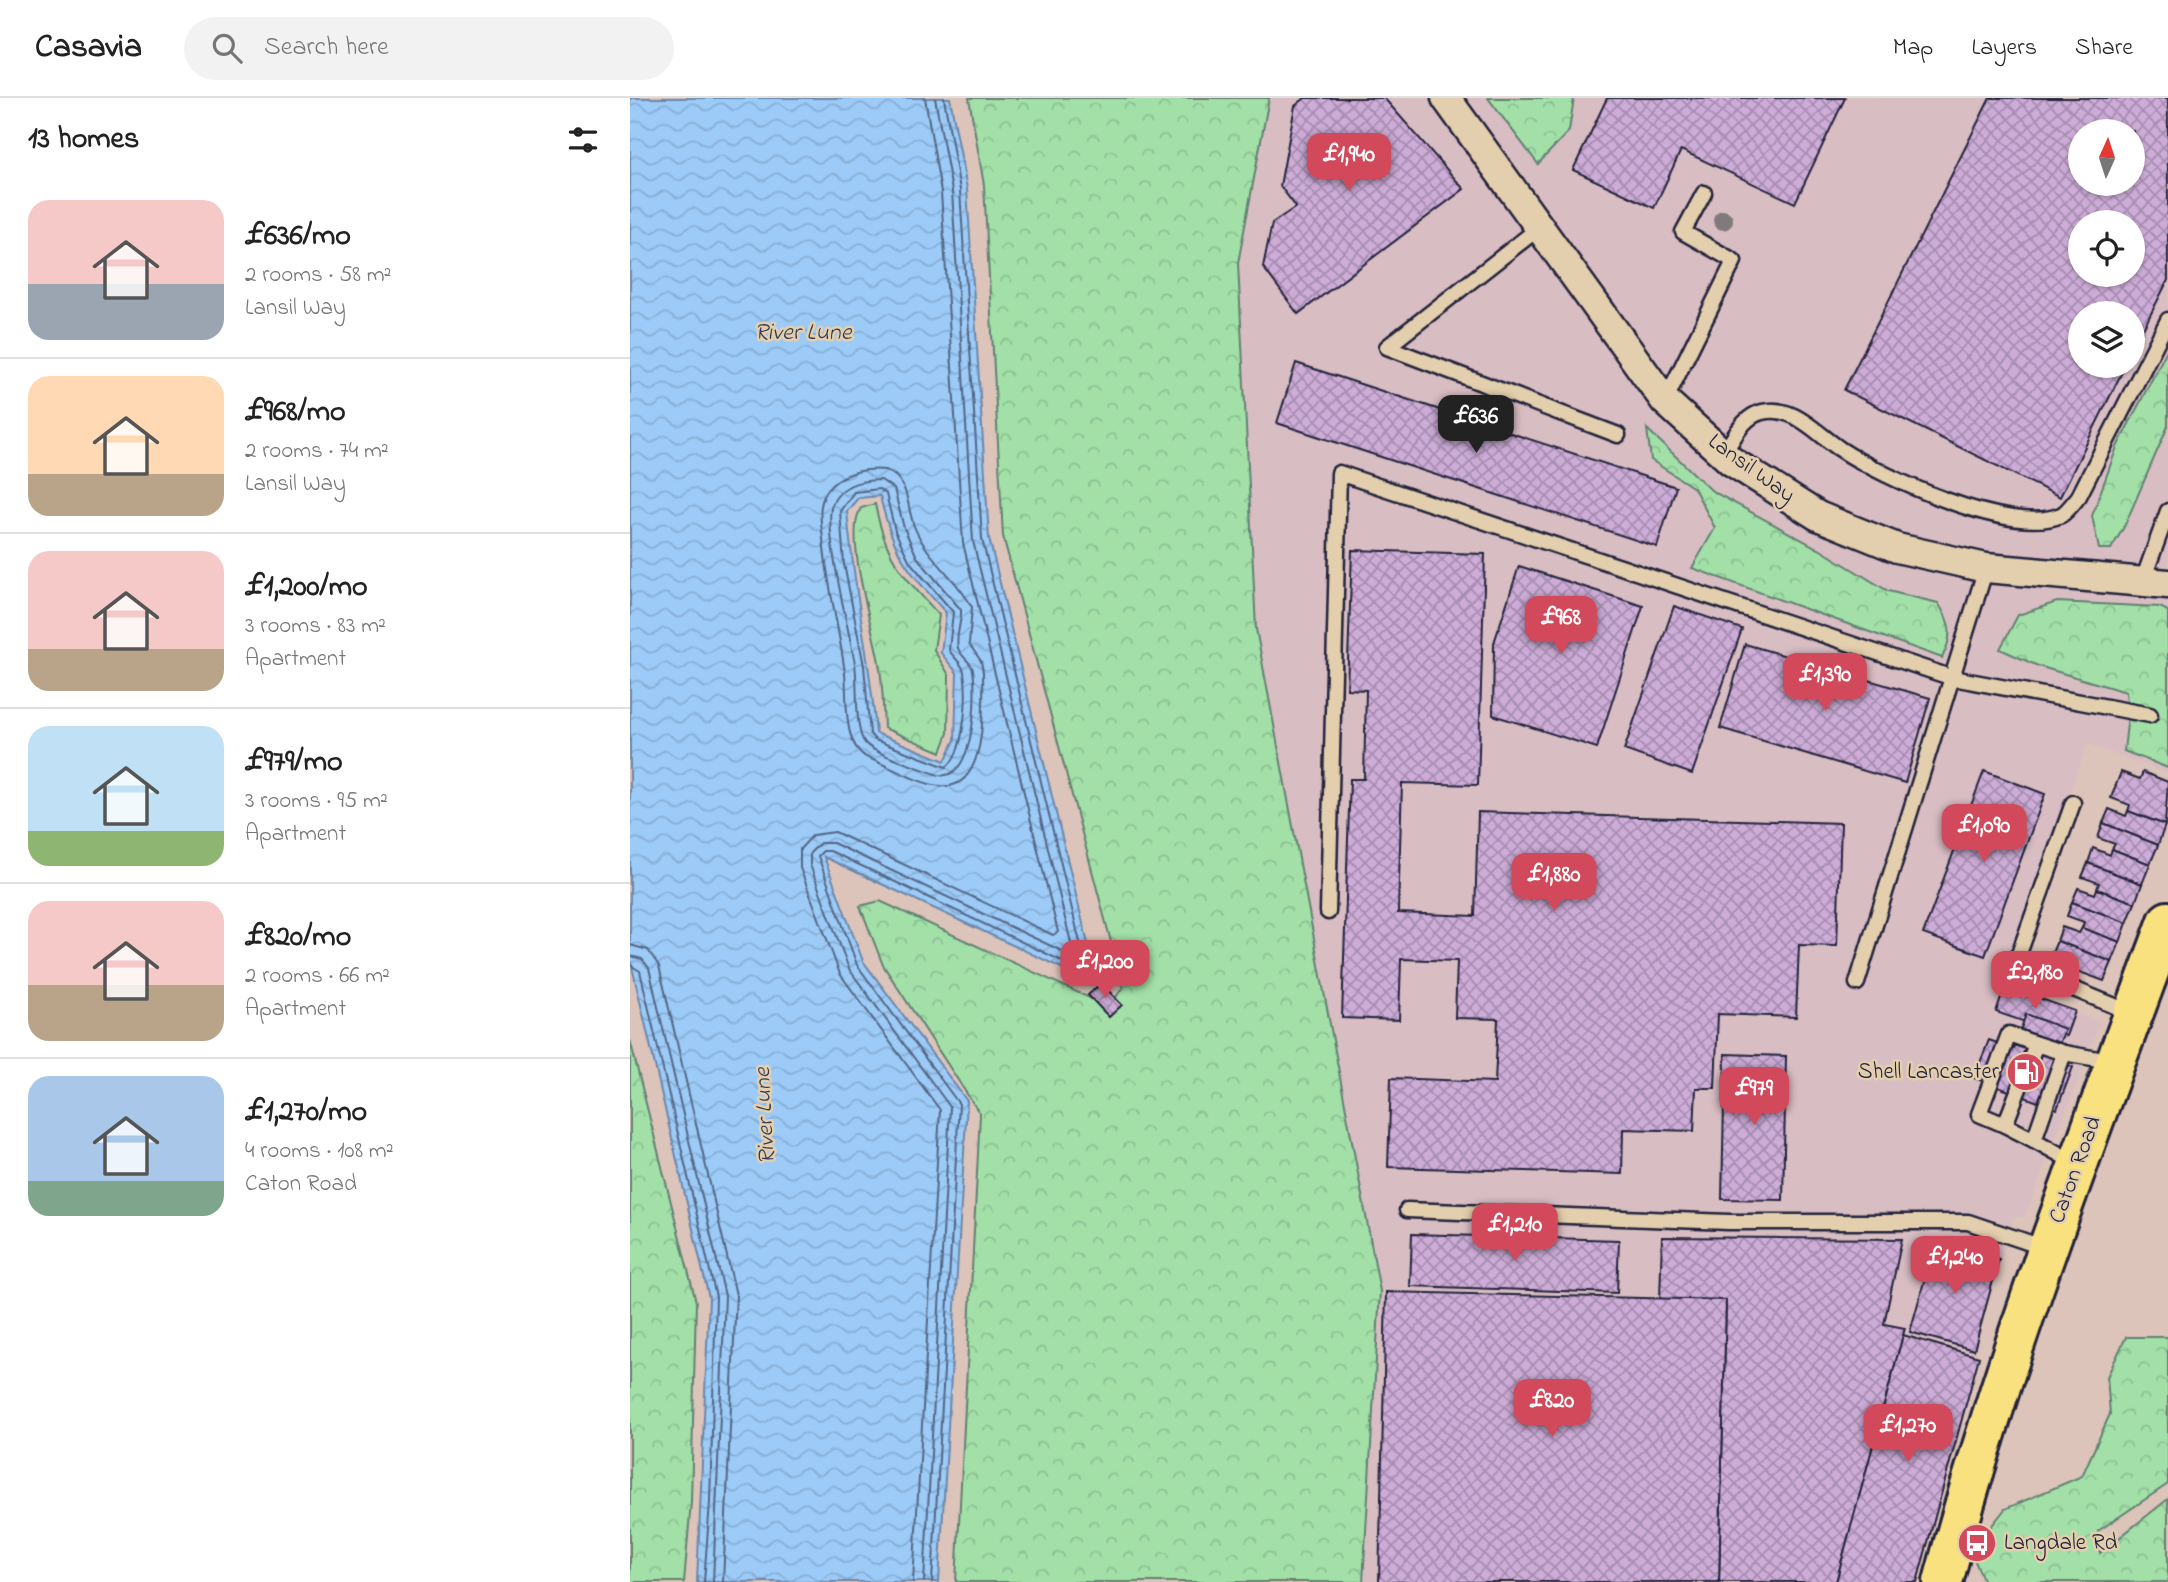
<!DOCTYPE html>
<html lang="en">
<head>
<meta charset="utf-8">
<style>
  :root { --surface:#fff; --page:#f2f2f2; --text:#222; --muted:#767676; --line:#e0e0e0; --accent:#d1495b }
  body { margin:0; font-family:"Indie Flower",sans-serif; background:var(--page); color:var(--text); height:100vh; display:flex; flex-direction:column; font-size:26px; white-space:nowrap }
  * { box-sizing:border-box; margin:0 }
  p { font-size:23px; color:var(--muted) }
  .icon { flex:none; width:38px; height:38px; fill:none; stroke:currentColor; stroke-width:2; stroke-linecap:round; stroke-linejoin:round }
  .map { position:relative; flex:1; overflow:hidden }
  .drawer { display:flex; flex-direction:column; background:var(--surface); width:630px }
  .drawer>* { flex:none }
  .needle { width:46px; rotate:3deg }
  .controls { position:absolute; left:1438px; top:21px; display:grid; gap:14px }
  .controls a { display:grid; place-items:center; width:77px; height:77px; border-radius:50%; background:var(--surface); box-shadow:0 2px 5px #0004; font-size:35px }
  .price { position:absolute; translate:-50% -60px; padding:0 16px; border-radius:14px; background:var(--accent); color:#fff; font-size:23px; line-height:46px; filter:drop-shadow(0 2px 4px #0008) }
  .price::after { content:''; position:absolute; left:50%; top:42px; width:21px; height:16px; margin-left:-10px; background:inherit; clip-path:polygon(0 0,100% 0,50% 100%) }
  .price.on { background:#222; color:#fff }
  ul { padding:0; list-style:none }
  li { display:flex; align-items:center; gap:21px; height:175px; padding:0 28px }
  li+li { border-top:2px solid var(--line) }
  li span { display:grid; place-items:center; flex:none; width:196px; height:140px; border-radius:21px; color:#555 }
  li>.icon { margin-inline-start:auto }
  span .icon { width:84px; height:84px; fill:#fffc; stroke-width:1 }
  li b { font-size:30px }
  h2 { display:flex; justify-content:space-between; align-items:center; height:84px; padding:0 28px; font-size:30px }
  header { display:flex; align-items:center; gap:42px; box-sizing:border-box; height:98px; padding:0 35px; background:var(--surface); border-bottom:2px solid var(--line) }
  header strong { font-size:33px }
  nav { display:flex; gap:38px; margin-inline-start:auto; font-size:24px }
  .search { width:490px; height:63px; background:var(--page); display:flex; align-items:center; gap:18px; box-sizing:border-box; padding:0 24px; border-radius:38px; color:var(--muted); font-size:26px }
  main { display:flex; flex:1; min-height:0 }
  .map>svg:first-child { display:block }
</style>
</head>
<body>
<header>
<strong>Casavia</strong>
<div class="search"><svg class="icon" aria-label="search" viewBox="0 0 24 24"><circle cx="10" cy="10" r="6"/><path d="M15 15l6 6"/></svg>Search here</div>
<nav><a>Map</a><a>Layers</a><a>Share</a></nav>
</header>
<main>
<section class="drawer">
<h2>13 homes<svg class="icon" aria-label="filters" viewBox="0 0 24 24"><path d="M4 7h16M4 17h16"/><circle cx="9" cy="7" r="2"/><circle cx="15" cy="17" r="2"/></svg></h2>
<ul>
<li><span style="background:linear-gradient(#f6c9c9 60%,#9aa5b1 0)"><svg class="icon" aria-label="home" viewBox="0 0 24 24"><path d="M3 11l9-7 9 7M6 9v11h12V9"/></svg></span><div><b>£636/mo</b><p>2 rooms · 58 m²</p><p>Lansil Way</p></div></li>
<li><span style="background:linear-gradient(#ffd9b3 70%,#b9a48a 0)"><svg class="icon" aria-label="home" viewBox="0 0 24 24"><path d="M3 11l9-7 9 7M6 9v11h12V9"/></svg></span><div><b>£968/mo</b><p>2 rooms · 74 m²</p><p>Lansil Way</p></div></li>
<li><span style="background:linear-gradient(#f6c9c9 70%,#b9a48a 0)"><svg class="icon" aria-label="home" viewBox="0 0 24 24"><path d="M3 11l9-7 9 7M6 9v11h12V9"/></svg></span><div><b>£1,200/mo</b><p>3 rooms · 83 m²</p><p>Apartment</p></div></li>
<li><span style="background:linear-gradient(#bfe0f5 75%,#8fb573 0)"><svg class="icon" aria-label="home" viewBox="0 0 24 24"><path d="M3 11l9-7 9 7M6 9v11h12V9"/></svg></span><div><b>£979/mo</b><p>3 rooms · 95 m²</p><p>Apartment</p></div></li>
<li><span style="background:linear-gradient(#f6c9c9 60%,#b9a48a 0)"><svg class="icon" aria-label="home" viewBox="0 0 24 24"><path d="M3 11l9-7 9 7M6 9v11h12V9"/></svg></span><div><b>£820/mo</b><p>2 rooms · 66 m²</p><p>Apartment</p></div></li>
<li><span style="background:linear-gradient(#a9c7e8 75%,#7fa58c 0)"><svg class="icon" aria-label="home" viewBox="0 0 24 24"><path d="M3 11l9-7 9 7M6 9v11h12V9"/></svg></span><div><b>£1,270/mo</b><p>4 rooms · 108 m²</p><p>Caton Road</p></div></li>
</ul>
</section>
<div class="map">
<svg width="1538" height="1484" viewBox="0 0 1538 1484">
  <defs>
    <pattern id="forest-crowns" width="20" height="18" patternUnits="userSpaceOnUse" patternTransform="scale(1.75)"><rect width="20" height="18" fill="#a2e0a8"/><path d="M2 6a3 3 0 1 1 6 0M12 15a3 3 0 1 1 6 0" fill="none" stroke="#8bc092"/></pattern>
    <pattern id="water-waves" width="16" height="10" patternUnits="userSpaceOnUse" patternTransform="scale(1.75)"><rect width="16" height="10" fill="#9ccbf7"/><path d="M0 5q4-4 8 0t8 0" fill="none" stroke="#86aed5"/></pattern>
    <pattern id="building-cross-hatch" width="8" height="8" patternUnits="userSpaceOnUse" patternTransform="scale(1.75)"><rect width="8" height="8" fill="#cdacd7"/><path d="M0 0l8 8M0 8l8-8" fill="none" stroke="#a68cb0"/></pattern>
  </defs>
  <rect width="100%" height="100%" fill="#dcc4ba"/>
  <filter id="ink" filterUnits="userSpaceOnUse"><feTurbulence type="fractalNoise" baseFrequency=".0143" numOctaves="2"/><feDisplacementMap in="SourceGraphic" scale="14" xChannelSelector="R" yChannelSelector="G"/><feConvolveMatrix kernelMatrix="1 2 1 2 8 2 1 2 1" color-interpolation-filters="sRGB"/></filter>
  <g filter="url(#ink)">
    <path fill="#d8bdc3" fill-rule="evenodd" d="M639 0H1538V675L1457 646 1371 886 1470 925 1395 1119H1383L1344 1252 1343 1257 1349 1259 1287 1484H733L750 1193 626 531 608 165ZM1451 33H1503V86H1451ZM1451 124H1503V177H1451ZM1451 215H1503V268H1451Z"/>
    <g fill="url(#forest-crowns)" stroke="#628172" stroke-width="2">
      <path d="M339 0H639L608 165 626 531 750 1193 733 1484H326L350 1016 253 867 230 808 250 803 479 909 493 889 373 438 354 87Z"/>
      <path d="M858 0H944L939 33 908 66Z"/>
      <path d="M1538 250V328L1494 429 1481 451H1469L1462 418 1487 349Z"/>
      <path d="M1017 331 1082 393 1189 451 1258 493 1308 505C1322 526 1323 538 1312 560L1062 470 1085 430 1064 390 1021 362Z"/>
      <path d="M245 406C256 462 272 476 309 517L304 552 319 577 318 635 311 654 254 630C253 609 253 586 249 565 244 532 213 437 231 410Z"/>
      <path d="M1427 504 1530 509 1538 513V670L1494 653 1498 616 1496 594 1408 568 1370 551 1388 517Z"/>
      <path d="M0 942 66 1204 61 1404 54 1484H0Z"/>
      <path d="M1496 1239H1538V1386L1468 1433 1470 1455 1538 1401V1484H1354L1341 1454 1375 1411 1452 1378 1480 1316 1477 1279Z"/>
    </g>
    <path fill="url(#water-waves)" stroke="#6b87ac" stroke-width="2" fill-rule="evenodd" d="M0 0H320L337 91 359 440 468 887 194 759 233 863 337 1003 309 1484H67L79 1200 0 860ZM250 398C264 458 276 470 316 515L311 555 327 575 325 642 315 663 246 635C240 560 223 487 217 413L228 400Z"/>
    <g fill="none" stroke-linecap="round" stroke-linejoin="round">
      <g stroke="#536686" stroke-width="2">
        <path d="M255 372C280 381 276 407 284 428 297 461 326 479 342 509L339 546 351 563 353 574C353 603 359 693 311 688 290 687 257 667 236 659 210 643 219 595 214 568 208 526 197 484 193 441 192 430 189 419 191 408 196 379 229 369 255 372Z"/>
        <path d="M251 382 264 391 274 430 287 459 331 512C332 523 325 539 328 550 330 558 341 563 343 572 347 596 345 684 308 677 292 670 245 657 235 645 224 632 228 583 225 566 220 537 193 429 202 407 210 386 231 382 251 382Z"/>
        <path d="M249 391 256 396 265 433 280 464 323 514 319 552C323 559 333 566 334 574 338 596 335 657 316 669L245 642 240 636 234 568 214 466 210 413 224 394Z"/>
        <path d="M0 847 18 852 29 868 106 1197 93 1484"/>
        <path d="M0 858 12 861 19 870 95 1198 83 1484"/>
        <path d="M0 867 10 873 86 1199 80 1404 74 1484"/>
        <path d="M283 1484 310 1012 210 876 170 770V751L183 737 205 734 423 837 428 834 333 445 311 94 295 0"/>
        <path d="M294 1484 320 1009 219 871 180 767V755L190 745H203L438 856 443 853 343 443 322 93 305 0"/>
        <path d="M302 1484 329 1006 227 867 188 758 193 753H200L451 872 456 869 352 441 330 92 314 0"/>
      </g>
    </g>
    <g fill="url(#building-cross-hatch)" stroke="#22223b" stroke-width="2" fill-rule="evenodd">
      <path d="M675 0H754L834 91 668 216 633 169 642 125 666 109 650 88 665 8Z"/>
      <path d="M977 0H1215L1165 105 1051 52 1024 110 943 72Z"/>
      <path d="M1360 0H1538V182L1503 251V215H1451V268H1495L1430 399 1214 292ZM1451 33H1503V86H1451ZM1451 124H1503V177H1451Z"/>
      <path d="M666 265 1046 389 1027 449 647 325Z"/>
      <path d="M722 452 855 456 848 687 772 685 768 815 845 818 848 714 1211 725 1207 848 1169 847 1166 919 1088 916 1085 990H1066L1064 1033 993 1031 992 1076 758 1069 761 980 865 984 868 921 825 920 827 863 771 861 769 922 712 920 720 681H734L736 592 717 591Z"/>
      <path d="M889 468 1013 508 967 650 863 617 864 545Z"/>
      <path d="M1044 508 1112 531 1062 676 994 652Z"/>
      <path d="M1115 546 1300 600 1275 685 1090 630Z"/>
      <path d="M1354 673 1415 696 1355 858 1293 836Z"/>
      <path d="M1491 674 1510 681 1513 674 1538 684 1535 727 1498 713 1500 707 1481 700Z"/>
      <path d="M1479 711 1496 718 1498 713 1535 727 1528 747 1473 725Z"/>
      <path d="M1473 725 1528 747 1520 766 1482 751 1485 746 1468 740Z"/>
      <path d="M1463 750 1480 757 1482 751 1520 766 1512 786 1458 765Z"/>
      <path d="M1458 765 1512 786 1505 805 1467 791 1469 785 1452 779Z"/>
      <path d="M1448 790 1465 796 1467 791 1505 805 1497 825 1442 804Z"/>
      <path d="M1442 804 1497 825 1490 844 1452 830 1454 824 1437 818Z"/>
      <path d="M1432 829 1449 835 1452 830 1490 844 1482 864 1427 843Z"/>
      <path d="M1427 843 1482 864 1474 883 1436 869 1438 864 1421 857Z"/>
      <path d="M471 885 492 907 479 919 458 897Z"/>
      <path d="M1375 888 1445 913 1436 938 1366 914Z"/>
      <path d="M1396 916 1435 931 1423 961 1443 969 1427 1011 1344 980 1359 942 1384 951Z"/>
      <path d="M1095 956 1156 958 1153 1102 1092 1101Z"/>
      <path d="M782 1136 989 1142 987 1195 780 1188Z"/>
      <path d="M1032 1139 1272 1141 1254 1226 1275 1230 1206 1484H1089L1096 1202 1030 1201Z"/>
      <path d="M1305 1144 1369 1161 1344 1252 1280 1234Z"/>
      <path d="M756 1194 1096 1202 1089 1484H749Z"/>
      <path d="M1273 1237 1349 1259 1287 1484H1206Z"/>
    </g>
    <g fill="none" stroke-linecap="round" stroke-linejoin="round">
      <g stroke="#22223b" stroke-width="19">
        <g id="lane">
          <path d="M910 129 757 249 988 337"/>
          <path d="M1035 303 1104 163 1053 134 1074 95"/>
          <path d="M1093 356C1104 341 1112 319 1132 314 1163 306 1187 336 1210 351 1252 379 1382 439 1431 417 1437 414 1444 404 1449 398L1538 222"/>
          <path d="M1513 482 1538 413"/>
          <path d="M1443 705 1385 867 1502 915"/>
          <path d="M698 814 709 375 1323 580 1520 617"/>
          <path d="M1227 885 1356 470"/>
          <path d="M1375 1027 1349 1016 1379 936 1406 946"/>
          <path d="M1404 1042 1375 1027 1406 946 1434 955"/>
          <path d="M1447 1066 1404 1042 1434 955 1485 964"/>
          <path d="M777 1112 1099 1124H1338L1415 1150"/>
        </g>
      </g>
      <g stroke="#22223b" stroke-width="33">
        <path id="street" d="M816 0 1035 303 1101 363 1188 418 1267 450 1356 470 1538 486"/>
      </g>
      <g stroke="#22223b" stroke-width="44">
        <path id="primary" d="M1313 1484C1373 1258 1457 1042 1538 823"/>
      </g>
      <use href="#lane" stroke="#e3cfad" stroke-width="14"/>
      <use href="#street" stroke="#e3cfad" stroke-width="28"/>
      <use href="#primary" stroke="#fae180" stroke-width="38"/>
    </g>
    <circle fill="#807a7d" cx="1093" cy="122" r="10"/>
  </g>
  <defs>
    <g id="fuel-disc" transform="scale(2.0125)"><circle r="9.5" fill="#d1495b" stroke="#e3cfad"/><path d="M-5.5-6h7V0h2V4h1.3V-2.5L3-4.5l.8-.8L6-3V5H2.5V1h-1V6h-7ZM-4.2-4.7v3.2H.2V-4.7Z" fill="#fff"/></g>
    <g id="bus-disc" transform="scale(2.0125)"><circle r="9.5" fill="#d1495b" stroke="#e3cfad"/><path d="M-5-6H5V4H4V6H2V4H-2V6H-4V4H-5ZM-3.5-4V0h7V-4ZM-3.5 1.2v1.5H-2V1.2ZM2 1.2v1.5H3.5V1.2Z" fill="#fff"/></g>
  </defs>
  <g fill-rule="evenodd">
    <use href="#fuel-disc" x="1396" y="974"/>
    <use href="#bus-disc" x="1347" y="1445"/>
  </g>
  <g text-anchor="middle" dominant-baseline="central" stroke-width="5" stroke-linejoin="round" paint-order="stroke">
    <g font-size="23" fill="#22223b" stroke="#e3cfad">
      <text transform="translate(1121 371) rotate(36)">Lansil Way</text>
      <text transform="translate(1446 1072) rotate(-70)">Caton Road</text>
    </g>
    <g font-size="23" fill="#22223b" stroke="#e3cfad" text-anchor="end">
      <text x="1369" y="974">Shell Lancaster</text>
      <text x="1374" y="1445" text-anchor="start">Langdale Rd</text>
    </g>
    <g font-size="24" font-style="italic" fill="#343b57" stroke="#e3cfad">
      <text x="173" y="235">River Lune</text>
      <text transform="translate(136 1018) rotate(-93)">River Lune</text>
    </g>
  </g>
</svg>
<div class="controls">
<a><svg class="needle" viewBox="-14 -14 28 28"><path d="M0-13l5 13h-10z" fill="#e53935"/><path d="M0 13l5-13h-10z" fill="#767676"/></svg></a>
<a><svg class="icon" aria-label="locate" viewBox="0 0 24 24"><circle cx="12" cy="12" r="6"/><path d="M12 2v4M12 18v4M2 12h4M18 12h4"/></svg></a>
<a><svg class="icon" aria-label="layers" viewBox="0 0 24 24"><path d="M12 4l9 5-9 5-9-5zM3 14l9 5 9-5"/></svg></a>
</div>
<b class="price" style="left:719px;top:95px">£1,940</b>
<b class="price on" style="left:846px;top:357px">£636</b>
<b class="price" style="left:931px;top:558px">£968</b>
<b class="price" style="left:1195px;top:615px">£1,390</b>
<b class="price" style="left:1354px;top:766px">£1,090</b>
<b class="price" style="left:924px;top:815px">£1,880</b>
<b class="price" style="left:475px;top:902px">£1,200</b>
<b class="price" style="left:1405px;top:913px">£2,180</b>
<b class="price" style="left:1124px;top:1029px">£979</b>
<b class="price" style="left:885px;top:1165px">£1,210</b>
<b class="price" style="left:1325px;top:1198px">£1,240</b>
<b class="price" style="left:922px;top:1341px">£820</b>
<b class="price" style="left:1278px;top:1366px">£1,270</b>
</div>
</main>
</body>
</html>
